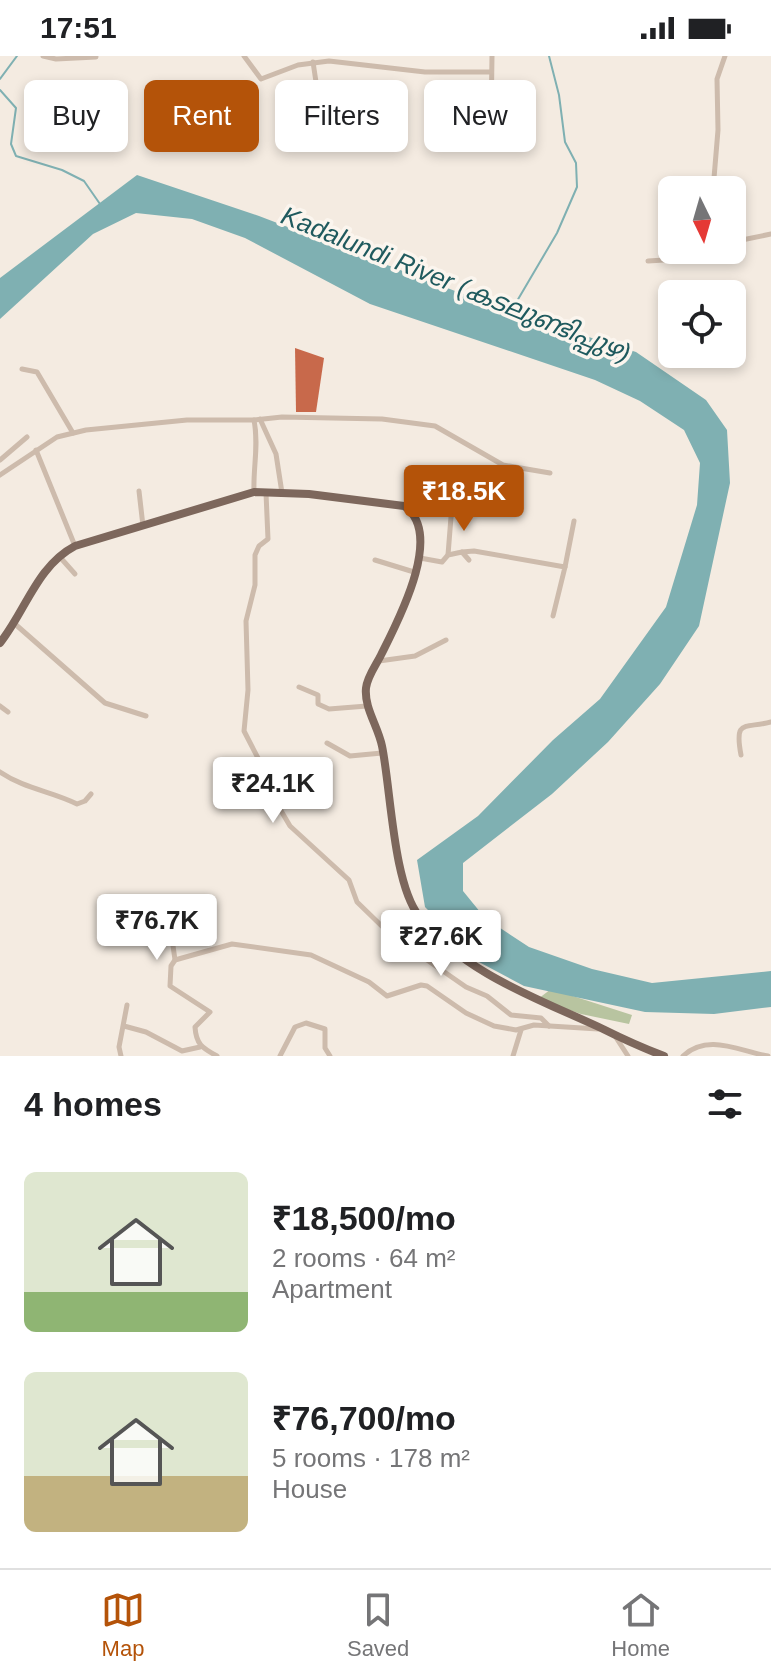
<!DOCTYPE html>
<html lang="en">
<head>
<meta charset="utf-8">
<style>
  :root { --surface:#fff; --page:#f6f6f6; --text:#202124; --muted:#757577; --line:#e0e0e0; --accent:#b45309 }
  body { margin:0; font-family:Arial,"Noto Sans Malayalam",sans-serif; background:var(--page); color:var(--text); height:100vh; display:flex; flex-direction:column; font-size:30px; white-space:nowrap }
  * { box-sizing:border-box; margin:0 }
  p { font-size:26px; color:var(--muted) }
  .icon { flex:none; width:44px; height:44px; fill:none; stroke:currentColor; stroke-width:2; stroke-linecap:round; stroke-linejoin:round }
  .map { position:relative; height:1000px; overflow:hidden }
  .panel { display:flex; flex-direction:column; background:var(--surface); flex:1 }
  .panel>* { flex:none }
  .top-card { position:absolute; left:24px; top:24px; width:724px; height:72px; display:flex; gap:16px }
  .needle { width:52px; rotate:175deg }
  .fabs { position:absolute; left:658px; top:120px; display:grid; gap:16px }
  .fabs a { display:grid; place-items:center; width:88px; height:88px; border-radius:12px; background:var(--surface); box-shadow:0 4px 12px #0003; font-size:40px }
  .price { position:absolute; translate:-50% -68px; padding:0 18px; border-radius:8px; background:#fff; color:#222; font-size:26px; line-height:52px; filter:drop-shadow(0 2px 4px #0008) }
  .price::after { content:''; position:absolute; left:50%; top:48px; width:24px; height:18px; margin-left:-12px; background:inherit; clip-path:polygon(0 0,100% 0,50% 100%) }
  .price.active { background:var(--accent); color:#fff }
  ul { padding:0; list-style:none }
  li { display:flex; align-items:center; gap:24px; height:200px; padding:0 24px }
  li span { display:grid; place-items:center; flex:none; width:224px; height:160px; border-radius:12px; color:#555 }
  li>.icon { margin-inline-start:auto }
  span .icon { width:96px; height:96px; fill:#fffc; stroke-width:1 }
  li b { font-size:34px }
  h2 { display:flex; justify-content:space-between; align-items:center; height:96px; padding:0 24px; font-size:34px }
  .chip { padding:0 28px; border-radius:12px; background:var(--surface); box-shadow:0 4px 12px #0003; font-size:28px; line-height:72px }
  .chip.active { background:var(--accent); color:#fff }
  .status { display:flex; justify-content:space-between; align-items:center; height:56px; padding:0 40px; background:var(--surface); direction:ltr }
  .status svg { height:22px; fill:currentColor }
  .tabs { display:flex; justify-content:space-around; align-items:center; height:112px; border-top:2px solid var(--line); background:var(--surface); font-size:22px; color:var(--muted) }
  .tabs a { display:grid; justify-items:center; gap:4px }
  .tabs .active { color:var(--accent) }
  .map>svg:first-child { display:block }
</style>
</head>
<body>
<div class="status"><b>17:51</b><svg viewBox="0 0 49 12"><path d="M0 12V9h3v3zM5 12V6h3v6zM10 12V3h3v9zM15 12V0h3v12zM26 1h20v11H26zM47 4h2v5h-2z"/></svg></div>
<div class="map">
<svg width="771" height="1000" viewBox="0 0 771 1000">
  <rect width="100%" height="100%" fill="#f4ebe1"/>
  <path fill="#b8c4a0" d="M551 933 632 959 629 968 581 958 538 943Z"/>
  <path fill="#7fb0b2" d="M137 119 259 160 510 256 636 296 706 344 727 374 730 427 699 570 660 628 608 686 552 738 463 807V835L485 862 529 891 592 913 652 927 771 915V951L714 958 645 956 524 930 479 906 425 851 417 804 478 760 553 684 600 643 666 551 697 449 700 407 684 374 640 345 595 324 370 248 245 182 192 163 136 157 93 178 0 263V222Z"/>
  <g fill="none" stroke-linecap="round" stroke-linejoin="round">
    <g stroke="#7fb0b2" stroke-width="2">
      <path d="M0 23 17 0"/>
      <path d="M0 34 16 52 11 88 16 100 62 114 84 125 100 148"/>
      <path d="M510 257 557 177 577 131 576 107 565 86 559 39 549 0"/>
    </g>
  </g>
  <path fill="#c8694b" d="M295 292 324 302 316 356H296Z"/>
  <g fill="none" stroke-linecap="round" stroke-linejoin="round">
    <g stroke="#cdbbac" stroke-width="5">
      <path d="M43 0 56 3 96 1"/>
      <path d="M244 0 261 23 298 9 329 5 425 16H491"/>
      <path d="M313 6 324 79"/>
      <path d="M491 67 492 0"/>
      <path d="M713 134 718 74 717 23 725 0"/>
      <path d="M732 186 771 178"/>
      <path d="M648 205 664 204 683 194"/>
      <path d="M22 313 37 316 73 377"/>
      <path d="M260 363 276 398 282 437"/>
      <path d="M36 394 75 490"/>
      <path d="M0 404 27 381"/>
      <path d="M0 419 57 381 86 374 187 364H254"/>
      <path d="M139 435 143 470"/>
      <path d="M254 436C253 411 259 389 254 364L282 361 382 363 435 370 503 409 550 417"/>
      <path d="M266 437 268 483 259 490 255 499V529L246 565 248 634 244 675 260 706 257 714 290 770 349 824 357 846 391 879 466 931 487 940 511 959 541 962 549 970"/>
      <path d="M462 496 474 495 565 511 553 560"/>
      <path d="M448 499 451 461 457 447"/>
      <path d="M59 500 75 518"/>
      <path d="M420 502 442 506 448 499 462 496 469 504"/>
      <path d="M375 504 414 516"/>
      <path d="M565 511 574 465"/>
      <path d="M15 568 105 647 146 660"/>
      <path d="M379 605 415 600 446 584"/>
      <path d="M299 631 318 639V648L329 653 367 650"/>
      <path d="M0 650 8 656"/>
      <path d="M327 687 350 700 382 697"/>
      <path d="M741 699C734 662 745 673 771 666"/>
      <path d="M0 716C25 733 51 735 77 748L85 745 91 738"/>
      <path d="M170 868 175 904"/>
      <path d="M124 970 146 976 182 995 200 991"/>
      <path d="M615 980 628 1000"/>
      <path d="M121 1000 119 991 127 949"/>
      <path d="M217 1000C202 992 196 988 195 971L210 956 170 930 171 910 175 904 232 888 311 899 369 926 387 940 421 929 427 930 466 957 494 970 516 974 534 969 598 973"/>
      <path d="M280 1000 295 971 306 967 325 973V992L330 1000"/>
      <path d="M513 1000 521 974"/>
      <path d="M683 1000C708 977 739 995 768 1000"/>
    </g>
    <path stroke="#7d675c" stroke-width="8" d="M0 587C26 554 37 510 75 490L254 436 309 438 404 450C445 477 398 565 381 599 376 609 367 621 366 632 364 652 378 670 382 690 391 734 393 827 419 860 464 918 539 943 603 973 623 983 643 992 664 1000"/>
  </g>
  <g text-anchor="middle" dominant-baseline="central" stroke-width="7" stroke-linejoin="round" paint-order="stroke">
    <g font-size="26" font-style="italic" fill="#1f5a5e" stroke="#fbf5ee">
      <text transform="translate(456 228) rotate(22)">Kadalundi River (കടലുണ്ടിപ്പുഴ)</text>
    </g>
  </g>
</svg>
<div class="fabs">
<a><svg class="needle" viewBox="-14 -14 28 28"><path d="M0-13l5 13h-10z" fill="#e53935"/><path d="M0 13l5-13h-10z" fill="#757577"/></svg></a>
<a><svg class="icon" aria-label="locate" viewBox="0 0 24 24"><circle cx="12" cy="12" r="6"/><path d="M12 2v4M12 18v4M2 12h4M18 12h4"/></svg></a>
</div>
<b class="price active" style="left:464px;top:477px">₹18.5K</b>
<b class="price" style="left:273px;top:769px">₹24.1K</b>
<b class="price" style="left:157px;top:906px">₹76.7K</b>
<b class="price" style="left:441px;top:922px">₹27.6K</b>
<div class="top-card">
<a class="chip">Buy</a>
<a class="chip active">Rent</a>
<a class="chip">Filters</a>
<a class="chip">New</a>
</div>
</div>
<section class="panel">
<h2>4 homes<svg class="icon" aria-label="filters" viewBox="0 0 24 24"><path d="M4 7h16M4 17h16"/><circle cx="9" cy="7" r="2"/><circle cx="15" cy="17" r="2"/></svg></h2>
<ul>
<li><span style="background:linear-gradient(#dfe7d0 75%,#8fb573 0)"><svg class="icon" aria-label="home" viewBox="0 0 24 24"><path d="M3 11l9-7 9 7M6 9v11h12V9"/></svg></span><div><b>₹18,500/mo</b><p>2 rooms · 64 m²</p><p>Apartment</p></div></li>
<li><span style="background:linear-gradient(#dfe7d0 65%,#c2b280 0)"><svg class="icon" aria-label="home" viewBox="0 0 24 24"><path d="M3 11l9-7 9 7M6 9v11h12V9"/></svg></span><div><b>₹76,700/mo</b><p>5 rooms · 178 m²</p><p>House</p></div></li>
</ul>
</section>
<nav class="tabs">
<a class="active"><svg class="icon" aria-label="map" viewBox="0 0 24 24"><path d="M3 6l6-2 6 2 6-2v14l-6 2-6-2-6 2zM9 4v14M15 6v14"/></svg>Map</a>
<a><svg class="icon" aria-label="saved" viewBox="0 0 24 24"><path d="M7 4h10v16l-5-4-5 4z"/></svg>Saved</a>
<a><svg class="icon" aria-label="home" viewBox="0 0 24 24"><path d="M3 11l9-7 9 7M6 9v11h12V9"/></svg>Home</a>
</nav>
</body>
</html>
